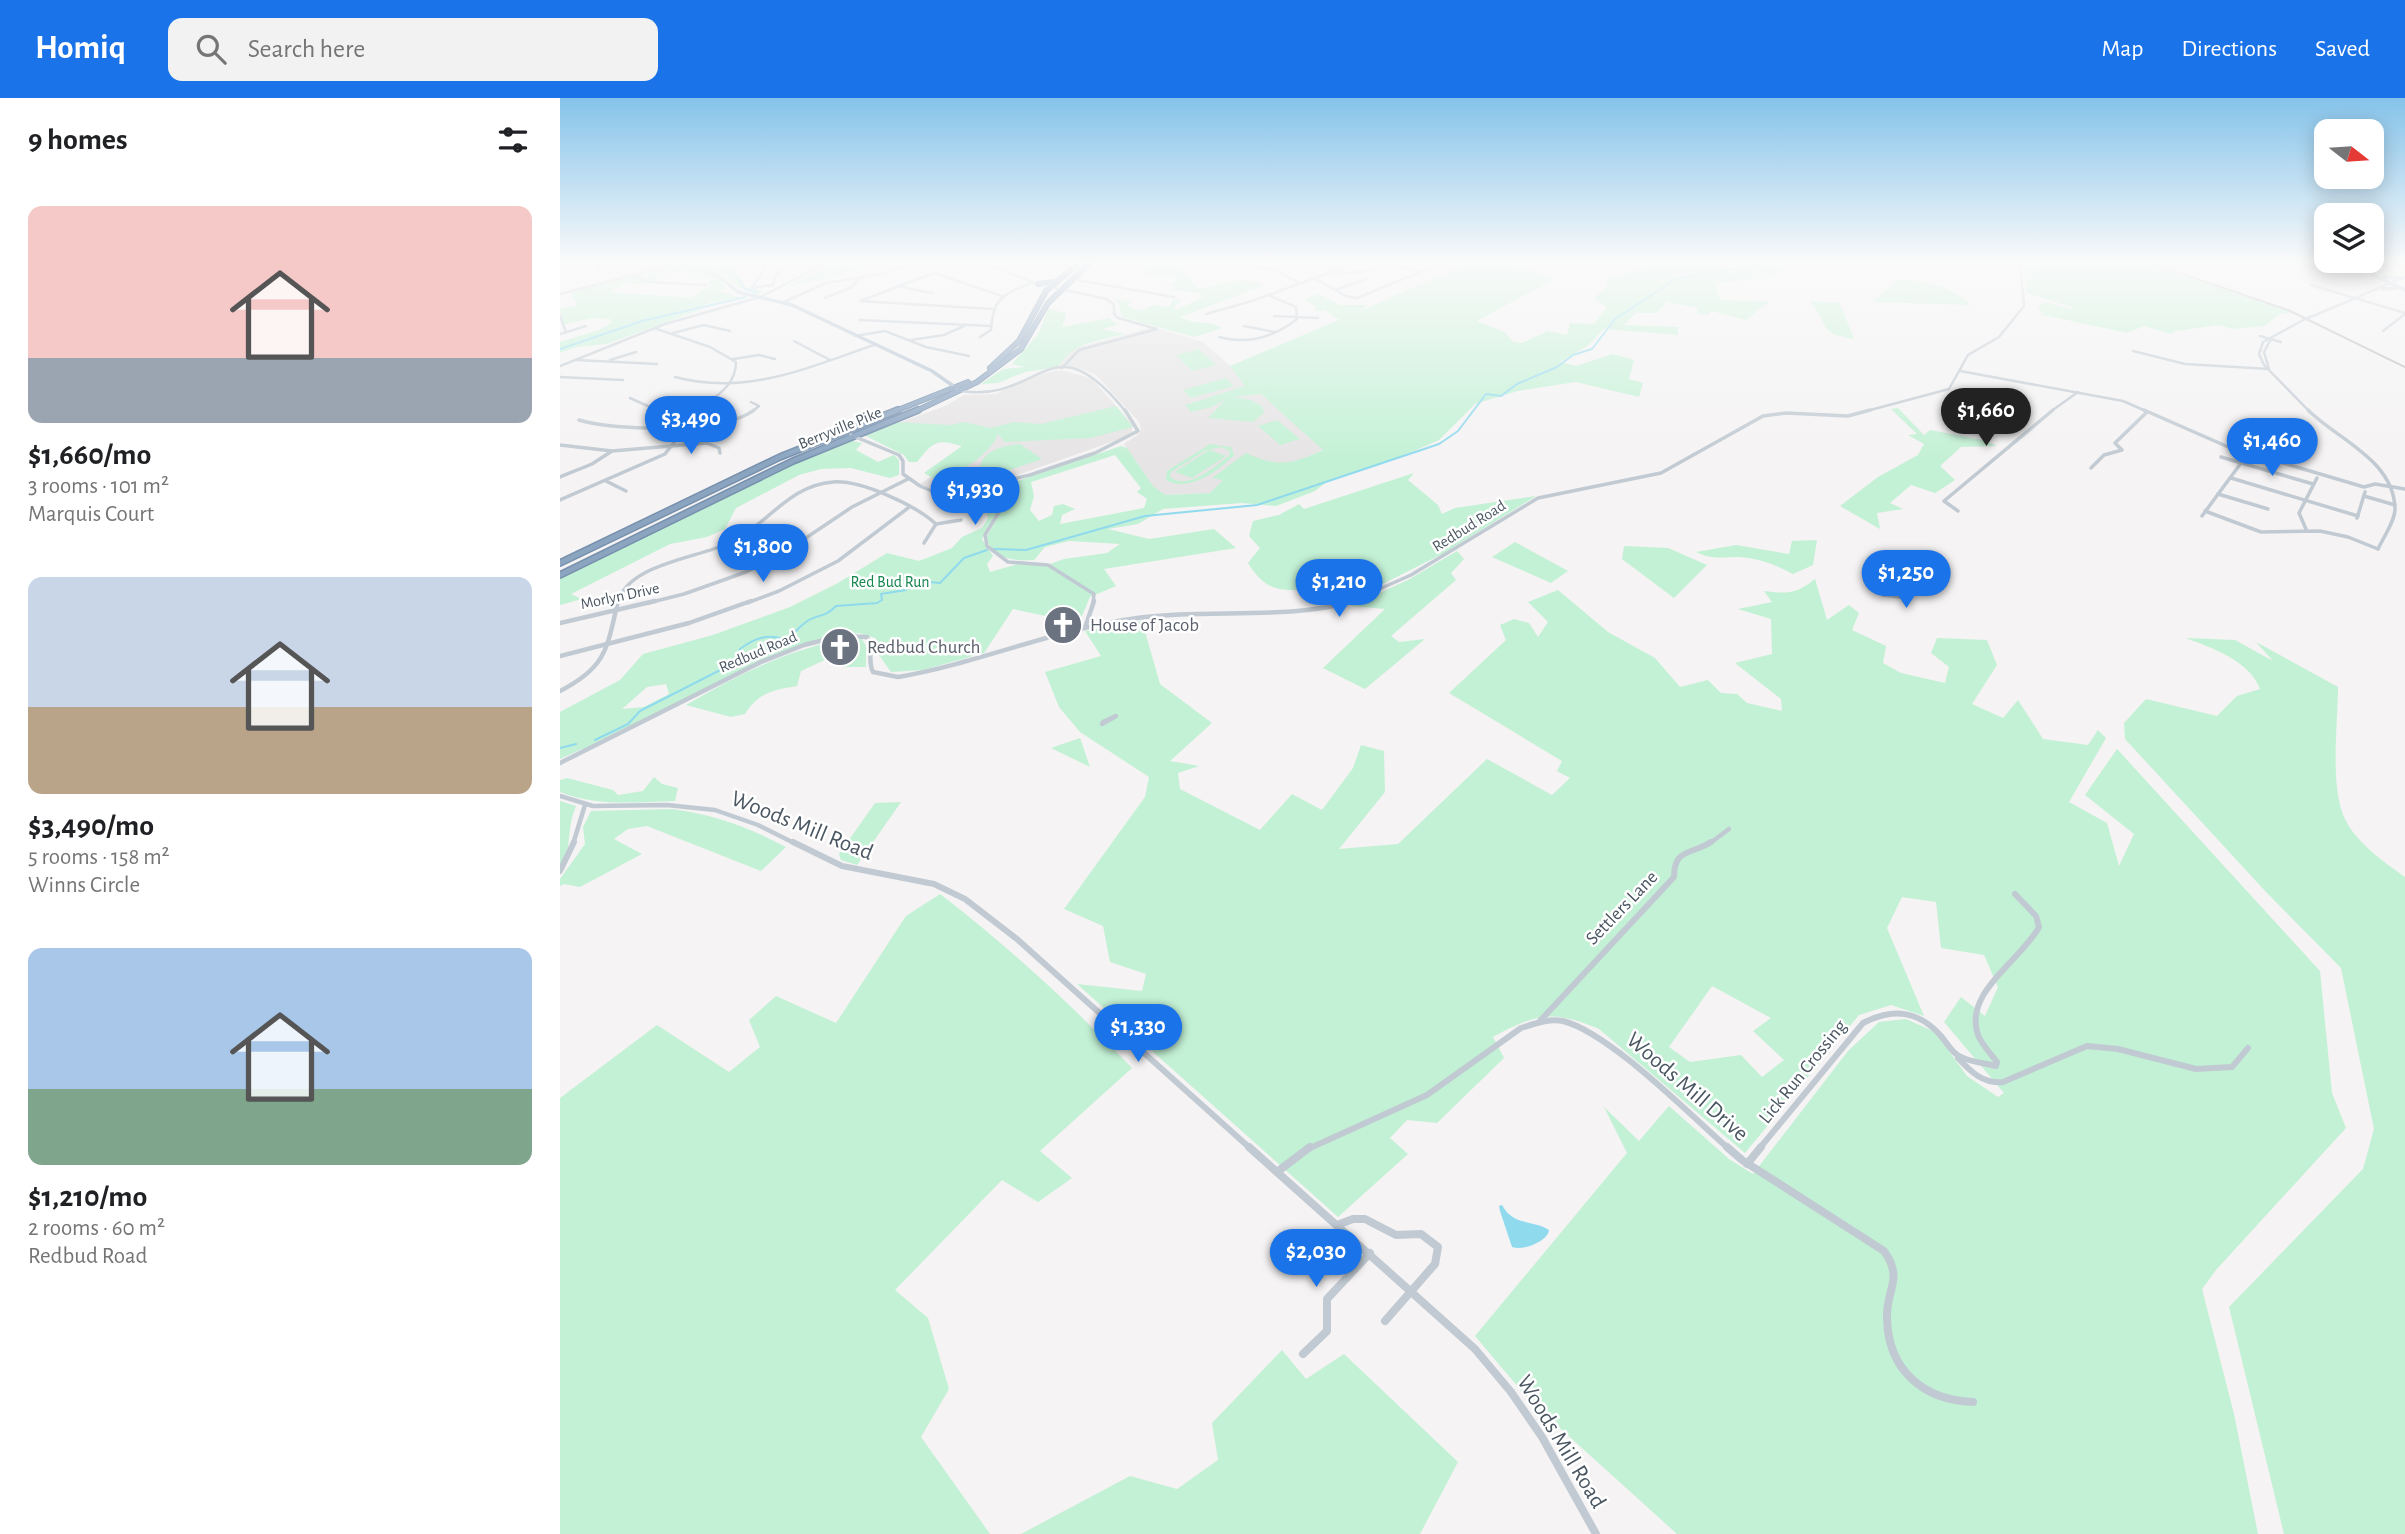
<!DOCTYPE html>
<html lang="en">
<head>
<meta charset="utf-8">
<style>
  :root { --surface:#fff; --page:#f2f2f2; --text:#202124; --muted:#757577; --accent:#1a73e8 }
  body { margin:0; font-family:"Alegreya Sans",sans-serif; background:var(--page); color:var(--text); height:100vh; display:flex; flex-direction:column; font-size:26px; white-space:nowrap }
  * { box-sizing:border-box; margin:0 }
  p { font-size:23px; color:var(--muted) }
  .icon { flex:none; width:38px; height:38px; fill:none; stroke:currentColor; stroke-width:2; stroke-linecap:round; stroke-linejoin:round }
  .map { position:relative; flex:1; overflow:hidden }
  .sheet { display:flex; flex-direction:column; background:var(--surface); width:560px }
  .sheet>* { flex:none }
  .needle { width:46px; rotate:107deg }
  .tools { position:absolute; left:1754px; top:21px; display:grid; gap:14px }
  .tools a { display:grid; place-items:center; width:70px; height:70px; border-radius:14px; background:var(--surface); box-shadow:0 4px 18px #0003; font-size:35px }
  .price { position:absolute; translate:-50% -60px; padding:0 16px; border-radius:24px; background:var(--accent); color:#fff; font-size:23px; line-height:46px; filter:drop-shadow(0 2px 4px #0008) }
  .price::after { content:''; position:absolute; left:50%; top:42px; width:21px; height:16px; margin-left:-10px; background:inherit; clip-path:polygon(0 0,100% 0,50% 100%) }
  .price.active { background:#222; color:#fff }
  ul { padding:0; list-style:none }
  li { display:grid; align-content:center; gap:14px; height:371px; padding:0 28px }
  li span { display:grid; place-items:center; height:217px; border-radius:14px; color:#555 }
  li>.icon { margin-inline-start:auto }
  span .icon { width:126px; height:126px; fill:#fffc; stroke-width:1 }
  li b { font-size:30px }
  h2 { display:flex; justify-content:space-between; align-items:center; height:84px; padding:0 28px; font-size:30px }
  header { display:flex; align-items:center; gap:42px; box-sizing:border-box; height:98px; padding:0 35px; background:var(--accent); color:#fff }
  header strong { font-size:33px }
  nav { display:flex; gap:38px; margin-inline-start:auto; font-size:24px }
  .search { width:490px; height:63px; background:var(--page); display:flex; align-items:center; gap:18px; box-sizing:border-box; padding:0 24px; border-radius:14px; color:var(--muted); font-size:26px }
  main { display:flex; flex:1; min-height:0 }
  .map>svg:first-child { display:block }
</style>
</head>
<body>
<header>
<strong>Homiq</strong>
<div class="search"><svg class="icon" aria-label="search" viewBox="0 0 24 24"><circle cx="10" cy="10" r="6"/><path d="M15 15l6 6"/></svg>Search here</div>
<nav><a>Map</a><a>Directions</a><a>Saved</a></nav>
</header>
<main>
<section class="sheet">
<h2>9 homes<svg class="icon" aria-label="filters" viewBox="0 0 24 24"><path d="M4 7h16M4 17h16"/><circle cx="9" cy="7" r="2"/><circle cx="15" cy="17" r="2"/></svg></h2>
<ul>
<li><span style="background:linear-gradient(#f6c9c9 70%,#9aa5b1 0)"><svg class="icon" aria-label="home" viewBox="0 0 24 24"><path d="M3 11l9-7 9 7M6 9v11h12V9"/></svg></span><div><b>$1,660/mo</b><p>3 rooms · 101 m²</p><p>Marquis Court</p></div></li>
<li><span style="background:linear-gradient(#c9d6e8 60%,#b9a48a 0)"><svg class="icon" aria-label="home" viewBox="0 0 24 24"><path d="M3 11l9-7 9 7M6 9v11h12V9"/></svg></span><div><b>$3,490/mo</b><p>5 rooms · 158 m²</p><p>Winns Circle</p></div></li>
<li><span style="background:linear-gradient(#a9c7e8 65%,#7fa58c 0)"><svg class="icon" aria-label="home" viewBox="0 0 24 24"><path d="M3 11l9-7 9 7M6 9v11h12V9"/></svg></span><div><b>$1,210/mo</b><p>2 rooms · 60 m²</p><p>Redbud Road</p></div></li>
</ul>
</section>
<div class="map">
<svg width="1845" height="1436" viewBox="0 0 1845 1436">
  <rect width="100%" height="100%" fill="#f5f3f3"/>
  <path fill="#fdf9ef" d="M1845 162V186L1796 163Z"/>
  <g fill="#e6e4e5">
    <path d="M593 229 643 244 764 351 725 370 687 358 651 395 605 397 593 388 564 346 579 336 581 332 579 324 536 277 522 271 498 269 505 257 516 250Z"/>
    <path d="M500 272 531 280 573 327 571 337 449 380 395 381 369 390 360 386 414 352 385 342 371 347 328 329 385 308 404 297 436 296 472 278Z"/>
  </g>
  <g fill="#c3f1d5" fill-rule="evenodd">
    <path d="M129 162H176L174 166 186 189 204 193 199 196 180 191 157 174 121 165Z"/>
    <path d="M294 162H348L227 189 264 170Z"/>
    <path d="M571 162H622L624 174 639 191C662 185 682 177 705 187L620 219C633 227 649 222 663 230L634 239 562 219 558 204 554 200 572 204 567 207 578 213 594 207 609 209 614 200 622 202 613 210 617 212 643 199 640 195 611 192 614 188 606 187 616 184V180L564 174 586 173 564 167Z"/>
    <path d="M914 162H943L996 180 917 223 945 234 953 244 962 245 988 233 1007 237 1010 225 1034 226 1047 210 1034 200 1045 191 1048 181 1100 162H1196L1163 171 1170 175 1220 162H1256L1235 166 1208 180 1155 185 1160 202 1210 203 1186 222 1151 213 1149 217 1137 216 1138 210 1107 204 1096 215H1076L1064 227 1118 229V237L1043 231 1029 247 1000 264 1016 268 1053 256 1074 262 1069 281 1083 285 1079 299 1016 284 958 293 915 306 879 342 838 360 769 382 755 393 716 408 682 405 603 411 578 426 548 431 589 441 654 431 676 450 544 471 556 488 530 499 519 525 453 511 424 555 363 572 331 574 319 557 315 540 299 535 284 537 245 546 198 564 24 654 22 651 0 661V614L60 582 83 556 153 537 230 509 278 485 327 455 359 463 392 450 402 439 422 430 428 420 426 412 410 409 405 403 428 404 437 414 422 441 433 458 427 466 430 474 458 466 485 468 504 461 547 455 560 446 509 443 485 449 474 462C455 463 434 462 426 440L442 412C426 392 400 402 377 391L410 387 431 392 561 348 567 350 593 388 605 397 650 395 663 382 652 380 686 355C718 370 732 366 763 352L701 296 674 299 691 302 702 308 704 315 693 324 648 320 666 301 652 309 631 314 625 307 685 288 670 268 779 222 765 212 756 213 755 208 744 201 758 196 780 207H808L798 214ZM555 357 581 390 577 394 587 401 584 410 500 426 502 417 515 411 503 406 494 408 492 417 479 423 470 412 474 398 471 384ZM106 586 109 596 84 609 62 611 87 589Z"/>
    <path d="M1463 162H1578L1733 215 1720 216 1704 228 1672 231 1659 227 1616 233 1611 236 1584 228 1567 235 1465 213 1483 216 1478 210 1484 204 1511 211 1512 209 1467 195Z"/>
    <path d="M117 168 147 174 158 179 166 190 159 193 183 200 149 205 145 207 150 208 47 246 16 249 0 255V244L39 232 52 225 50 221 33 220 2 227 0 211 17 207 11 194ZM113 174 133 175 127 179 150 181 147 184 150 188 131 200 50 194 66 185 89 187Z"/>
    <path d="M1338 181C1359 181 1397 190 1410 207L1313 204Z"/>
    <path d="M1249 203 1280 205 1294 241C1256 235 1271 226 1249 203Z"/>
    <path d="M488 211 507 215 502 229 549 220 557 227 542 231 565 236C540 242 511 245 498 269L465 274 438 285 421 286 443 271 465 269 452 266 479 235Z"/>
    <path d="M639 251 656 267 632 273 616 257Z"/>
    <path d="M666 280 674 288 631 300 623 292Z"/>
    <path d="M556 308 573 329 530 340 445 344 438 336C433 351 410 369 395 374V381L380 384 364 375 402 348C376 340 373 344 357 364H349L344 357 302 336 335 324 391 327 404 324 431 330 454 324 481 326Z"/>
    <path d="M1338 310 1364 337 1370 332 1423 342 1437 348 1401 349 1380 368 1395 382 1375 395 1351 387 1330 405 1343 411 1317 415 1320 431 1280 408 1318 379 1358 357 1364 346 1348 337 1357 336 1331 311Z"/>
    <path d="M717 322 740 341 720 347 698 328Z"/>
    <path d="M289 342 302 345 296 352 318 364 334 357 339 362V377L330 380 291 370 261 371 239 377 176 410 165 431 147 439 110 446 11 496 22 501 0 507V481L257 354Z"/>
    <path d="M460 346 482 361 434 377 420 370C422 352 445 347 460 346Z"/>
    <path d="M650 346 671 349 674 357C659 373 628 395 606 382L607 373ZM661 349 670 353 669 358C654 369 628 393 610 379L611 374 644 353Z"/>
    <path d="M649 352 666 358 632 380 615 374Z"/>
    <path d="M854 375 848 382 878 407 882 416 895 410 976 398 884 455 799 498 774 505 752 501V492C720 492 707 495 688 465L700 450 689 438 693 423 719 417 739 406 744 411Z"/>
    <path d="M1257 442 1253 467 1233 476C1216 467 1199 460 1179 459 1162 459 1152 462 1136 454L1176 447 1229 456 1232 443Z"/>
    <path d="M955 444 1008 473 991 485 932 459Z"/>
    <path d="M1064 448 1108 450 1147 467 1114 500 1062 461Z"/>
    <path d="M897 453 904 461 891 475 896 482 831 538 839 544 865 541 805 591 763 570 825 511 791 508 848 482Z"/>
    <path d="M1255 481 1267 522 1289 507 1299 515 1292 532 1326 548 1323 565 1341 575 1385 585 1389 569 1371 555 1377 540 1427 542 1437 567 1412 606 1443 620 1458 602 1483 641 1528 647 1538 632 1546 640 1509 704 1547 725 1559 768 1574 736 1525 697 1557 651 1760 873 1772 995 1786 1030 1656 1172 1642 1191 1674 1316 1698 1436H1117L970 1303 915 1238 1067 1055 1044 1009 1079 1043 1109 1008 1169 1061 1193 1076 1288 953 1319 924 1346 921 1375 934 1407 978 1438 999 1444 995 1384 924 1401 899 1425 918 1438 889 1424 857 1381 850 1376 804 1342 799 1327 830 1364 918 1331 907 1299 917 1185 1055 1039 931C992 911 976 916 933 939L944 960 877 1025 847 1022 830 1040 848 1056 778 1119 517 886 582 893 586 876 550 864 543 828 504 811 585 699 589 679 520 634 499 609 485 574 541 558 525 533 582 523 600 586 652 625 610 663 639 668 618 675 620 691 700 732 732 696 762 712 793 670 801 647 824 653 825 694 779 751 838 746 927 661 992 697 1010 680 997 673 1002 663 889 595 946 542 940 527 954 521 969 525 978 539 988 524 968 504 998 492 1048 534 1095 560 1120 589 1148 582 1161 595 1177 596 1187 605 1222 613 1221 601 1175 565 1212 556 1211 521 1178 511 1212 504 1204 493C1226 496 1237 496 1255 481ZM1152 888 1211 920 1193 933 1224 962 1202 979 1181 957 1130 964 1109 949Z"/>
    <path d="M1626 540 1675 542 1713 563 1696 544 1778 589C1778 625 1769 692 1786 723 1798 746 1824 764 1845 779V1436H1724L1669 1209 1803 1071 1814 1031 1781 870 1707 795 1565 641 1564 625 1586 601 1657 618 1677 598 1700 591C1690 563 1652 550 1626 540Z"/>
    <path d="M284 541H302L306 548V569H278L269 560 241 573 237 588C213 592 198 595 185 616L171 619 126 607C177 577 225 553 284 541Z"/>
    <path d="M520 640 530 669 491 650Z"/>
    <path d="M94 679 102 686 118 690 115 703C76 704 38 709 0 694V682L7 680 53 692 58 697 83 693Z"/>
    <path d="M0 703 16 708C5 734 14 745 0 769Z"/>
    <path d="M341 704 297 767 281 762 279 756 315 705Z"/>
    <path d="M112 711C155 717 188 729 226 749L201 773 87 728 68 731 54 741 82 756 20 789 4 786 0 788V781L25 746 23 729 31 713Z"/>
    <path d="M380 796C449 849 512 907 572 970L480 1053 512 1080 478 1104 442 1082 335 1192 368 1220 389 1291 361 1339 430 1436H0V1000L97 927 169 974 200 949 189 922 216 898 276 925 346 818Z"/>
    <path d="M722 1252 746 1281 784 1256 898 1364 860 1436H461L570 1378 617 1391 658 1362 652 1325Z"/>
  </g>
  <path fill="#90daee" d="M942 1107C954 1129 973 1121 989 1132 988 1143 964 1153 952 1149L940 1113 939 1108Z"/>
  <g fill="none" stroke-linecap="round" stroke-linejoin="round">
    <g stroke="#90daee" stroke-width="2">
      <path d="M163 162 167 168 163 173 179 181 185 191 197 194 194 196"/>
      <path d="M0 251 82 223 186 199"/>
      <path d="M434 451 466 452 585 418 697 407 879 346 898 333 926 296 941 298 957 286 997 269 1013 257 1032 251 1055 221 1116 181 1208 166 1210 162"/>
      <path d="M35 642 68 626 80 613 172 566 180 559V551C193 541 208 534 224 542 233 537 238 530 246 524 257 516 265 520 276 508L317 505 322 502 321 496 346 492 358 483 380 485 404 460 427 452"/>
      <path d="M0 650 16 646"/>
    </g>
    <g stroke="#7690ad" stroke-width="6">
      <g id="highway-far1">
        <path d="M478 186 494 184"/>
        <path d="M430 270 459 243 486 193 523 162"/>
        <path d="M333 314 408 284"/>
        <path d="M354 314 417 284 461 251 488 205 533 162"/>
      </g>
    </g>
    <g stroke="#7690ad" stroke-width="8">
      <g id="highway">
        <path d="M0 465 220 359 338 312"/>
        <path d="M0 477 233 363 358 312"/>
      </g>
    </g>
    <g stroke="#c1cad2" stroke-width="2.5">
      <path d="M33 162 40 174"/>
      <path d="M80 162 82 164"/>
      <path d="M204 162 206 169 192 190 213 187 216 176 230 169 268 165"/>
      <path d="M413 162 481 187 547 201 554 207V216L558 220 597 231"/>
      <path d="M489 162 512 170"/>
      <path d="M654 162 715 172 737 184"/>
      <path d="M702 162 716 166 735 162"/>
      <path d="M816 162 859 174"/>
      <path d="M0 166 19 162"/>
      <path d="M764 170 785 175 812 173"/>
      <path d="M74 178 89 184 146 187"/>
      <path d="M754 180 786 198 797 200 889 162"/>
      <path d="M510 181 614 199"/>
      <path d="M1751 187 1845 215"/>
      <path d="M337 188 372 195"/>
      <path d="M776 192 808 180"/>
      <path d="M0 196 115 166"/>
      <path d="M265 200 292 189 299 180"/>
      <path d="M224 204 266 185 323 176 362 162"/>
      <path d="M432 211 300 203 374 175 442 198"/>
      <path d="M646 216 692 203 805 162"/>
      <path d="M0 218 6 234"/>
      <path d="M714 218 758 220"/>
      <path d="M1753 218 1845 179"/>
      <path d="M1745 221 1703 244 1699 256 1704 267 1750 314"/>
      <path d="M300 222 431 228"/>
      <path d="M684 228 714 234"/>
      <path d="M94 230 150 249 176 264C176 289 154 299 136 314"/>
      <path d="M1823 233 1845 216"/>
      <path d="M113 235 144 227 170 233"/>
      <path d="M0 236 26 228"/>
      <path d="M295 238 325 233 366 249 409 258"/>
      <path d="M1700 238 1721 244"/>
      <path d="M420 239 431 232C433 198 444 197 472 184"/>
      <path d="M659 239C688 247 714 239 737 221L736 209 708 197"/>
      <path d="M351 242 384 237 404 228"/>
      <path d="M234 243 270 262"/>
      <path d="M1573 253 1625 266 1709 271"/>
      <path d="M173 261 199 257 215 261"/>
      <path d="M17 262 97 266"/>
      <path d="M50 262 76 254"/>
      <path d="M0 268 105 226 200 199 274 162"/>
      <path d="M502 270 519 252 597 231"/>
      <path d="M1709 271 1704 254 1711 241"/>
      <path d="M1400 273 1563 303 1588 314"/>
      <path d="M0 279 63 282"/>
      <path d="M115 279C186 298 247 270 314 247"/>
      <path d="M401 293C482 306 490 219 566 314"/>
      <path d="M70 300 92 310H141"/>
      <path d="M191 304 199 308 192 314"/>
      <path d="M1303 314 1389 291 1408 257 1439 239 1464 208 1460 162"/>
      <path d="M1490 314 1518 294"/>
    </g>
    <g stroke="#c1cad2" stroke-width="3.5">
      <path d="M1584 312 1666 348 1804 389 1815 386 1845 391"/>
      <path d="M1748 312C1778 342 1834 362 1835 411 1835 423 1823 440 1818 451"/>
      <path d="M19 322C55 333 164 336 194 312"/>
      <path d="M291 337 339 357 343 363V376L360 388 381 397 431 404 439 414 425 437 427 448 448 464 488 467 534 496 533 505"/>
      <path d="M0 347 52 353 147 345 159 350 160 355"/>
      <path d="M1661 359 1753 386"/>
      <path d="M1531 370 1544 357 1562 352 1555 345 1587 314"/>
      <path d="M0 379 32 366 52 353"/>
      <path d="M1671 380 1798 418"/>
      <path d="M46 383 66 393"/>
      <path d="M380 387 440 384 470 377 535 355 578 333 565 312"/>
      <path d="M1658 396 1708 411"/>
      <path d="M1804 398 1835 407"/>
      <path d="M0 402 105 356 139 312"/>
      <path d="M1398 413 1384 403 1493 312"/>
      <path d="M1645 413 1701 434 1760 433 1788 439 1818 451"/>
      <path d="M1642 418 1681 365"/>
      <path d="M1797 420 1805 394"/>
      <path d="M376 426 401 422"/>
      <path d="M1746 431 1739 415 1757 380"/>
      <path d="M364 445 376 426"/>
      <path d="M1323 497 1348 500 1351 496"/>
      <path d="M58 505C66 467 136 460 167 446 205 430 228 387 273 384 301 382 355 407 376 426"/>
      <path d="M88 505 124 496 186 474 222 456 292 409 348 381"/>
      <path d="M187 505 219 493 278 463 348 410"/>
      <path d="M788 505 851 477 978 400 1101 375 1203 318 1226 315 1288 318 1310 312"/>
    </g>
    <g stroke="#c1cad2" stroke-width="4.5">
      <path d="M0 525 95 503"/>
      <path d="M525 530 534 503"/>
      <path d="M0 558 129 525 191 503"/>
      <path d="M0 593C47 569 47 550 58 503"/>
      <path d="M556 618 542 626 543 624Z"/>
      <path d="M0 665 201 564 244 547 280 538 307 539C314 550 307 563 313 574L338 579C419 565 495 531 577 520 650 510 723 523 795 503"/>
      <path d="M0 698 33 708 107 707 155 712 198 727 236 746"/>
      <path d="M13 746 25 707"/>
      <path d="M1149 746 1169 731"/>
    </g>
    <g stroke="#c1cad2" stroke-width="6">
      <path d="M233 744 282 768 374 786 405 801 457 841 691 1051"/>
      <path d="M0 773 14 744"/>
      <path d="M979 924 1114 779C1114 750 1131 757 1151 744"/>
      <path d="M1398 960C1411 974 1423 986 1443 984L1527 948 1558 951 1636 971 1672 969 1688 950"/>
      <path d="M748 1051 867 997 961 930C974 926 989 920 1003 923 1050 935 1130 1017 1169 1051"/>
      <path d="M1199 1051 1303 925C1333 910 1358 912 1381 938 1386 944 1392 955 1399 958 1409 964 1425 965 1436 968L1437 964C1431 956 1422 947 1418 937 1403 894 1461 863 1479 829L1476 818 1455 796"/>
    </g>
    <g stroke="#c1cad2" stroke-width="8">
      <path d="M689 1049 915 1251 951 1294 982 1339 1036 1436"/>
      <path d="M1167 1049 1182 1062 1324 1153C1344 1181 1326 1191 1327 1220 1328 1272 1363 1302 1413 1304"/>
      <path d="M1187 1066 1201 1049"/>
      <path d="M717 1074 750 1049"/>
      <path d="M777 1127 793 1121H805L836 1137 861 1136 878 1149 875 1166 825 1223"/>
      <path d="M743 1256 767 1233V1201L810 1155"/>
    </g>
    <g stroke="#b3c2d1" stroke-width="3.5">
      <path d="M108 162 157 177 178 194 232 207 372 273 399 292"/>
      <path d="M1783 163 1845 192"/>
      <path d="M1824 179 1843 180"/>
      <path d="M1822 191 1837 190"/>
    </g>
    <use href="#highway-far1" stroke="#8ba5c1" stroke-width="4.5"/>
    <use href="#highway" stroke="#8ba5c1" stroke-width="5"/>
    <path stroke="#b5b8bd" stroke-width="2" d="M1582 162 1728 212 1845 269"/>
    <path stroke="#c1cad2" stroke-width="2.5" d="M1745 221 1753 218"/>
  </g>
  <linearGradient id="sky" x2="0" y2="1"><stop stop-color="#85c3ea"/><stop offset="0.45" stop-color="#fafafa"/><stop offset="1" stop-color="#fafafa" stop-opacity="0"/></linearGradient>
  <rect width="1845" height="363" fill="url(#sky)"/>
  <defs>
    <g id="church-disc" transform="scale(2.0125)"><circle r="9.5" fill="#6b7280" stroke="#fff"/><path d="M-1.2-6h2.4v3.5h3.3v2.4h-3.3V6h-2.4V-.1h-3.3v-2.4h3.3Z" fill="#fff"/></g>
  </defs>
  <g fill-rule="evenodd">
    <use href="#church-disc" x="503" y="527"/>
    <use href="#church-disc" x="280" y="549"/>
  </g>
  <g text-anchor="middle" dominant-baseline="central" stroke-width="5" stroke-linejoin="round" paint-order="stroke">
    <g font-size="16" fill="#4a5661" stroke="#fff">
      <text transform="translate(280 330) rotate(-22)">Berryville Pike</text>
      <text transform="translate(909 428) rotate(-32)">Redbud Road</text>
      <text transform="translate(60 498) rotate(-12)">Morlyn Drive</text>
      <text transform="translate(198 554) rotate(-23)">Redbud Road</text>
    </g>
    <g font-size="16" fill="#17864f" stroke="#fff">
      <text x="330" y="484">Red Bud Run</text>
    </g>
    <g font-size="19" fill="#5b616d" stroke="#fff" text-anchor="start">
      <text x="530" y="527">House of Jacob</text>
      <text x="307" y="549">Redbud Church</text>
    </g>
    <g font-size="19" fill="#4a5661" stroke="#fff">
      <text transform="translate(1062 810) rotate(-46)">Settlers Lane</text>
      <text transform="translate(1243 974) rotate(-51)">Lick Run Crossing</text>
    </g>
    <g font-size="23" fill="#4a5661" stroke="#fff">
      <text transform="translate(242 728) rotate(22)">Woods Mill Road</text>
      <text transform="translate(1127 989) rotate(41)">Woods Mill Drive</text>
      <text transform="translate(1001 1344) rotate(59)">Woods Mill Road</text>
    </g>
  </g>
</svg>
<div class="tools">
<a><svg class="needle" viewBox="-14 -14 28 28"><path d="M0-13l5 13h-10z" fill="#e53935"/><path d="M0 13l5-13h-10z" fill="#757577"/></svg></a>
<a><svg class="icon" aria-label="layers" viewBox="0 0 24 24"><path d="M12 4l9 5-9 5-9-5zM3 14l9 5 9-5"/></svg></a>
</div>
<b class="price active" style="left:1426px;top:350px">$1,660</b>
<b class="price" style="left:131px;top:358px">$3,490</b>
<b class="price" style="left:1712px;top:380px">$1,460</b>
<b class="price" style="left:415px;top:429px">$1,930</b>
<b class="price" style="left:203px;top:486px">$1,800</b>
<b class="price" style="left:1346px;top:512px">$1,250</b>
<b class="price" style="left:779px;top:521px">$1,210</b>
<b class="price" style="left:578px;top:966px">$1,330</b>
<b class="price" style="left:756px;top:1191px">$2,030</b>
</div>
</main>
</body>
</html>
